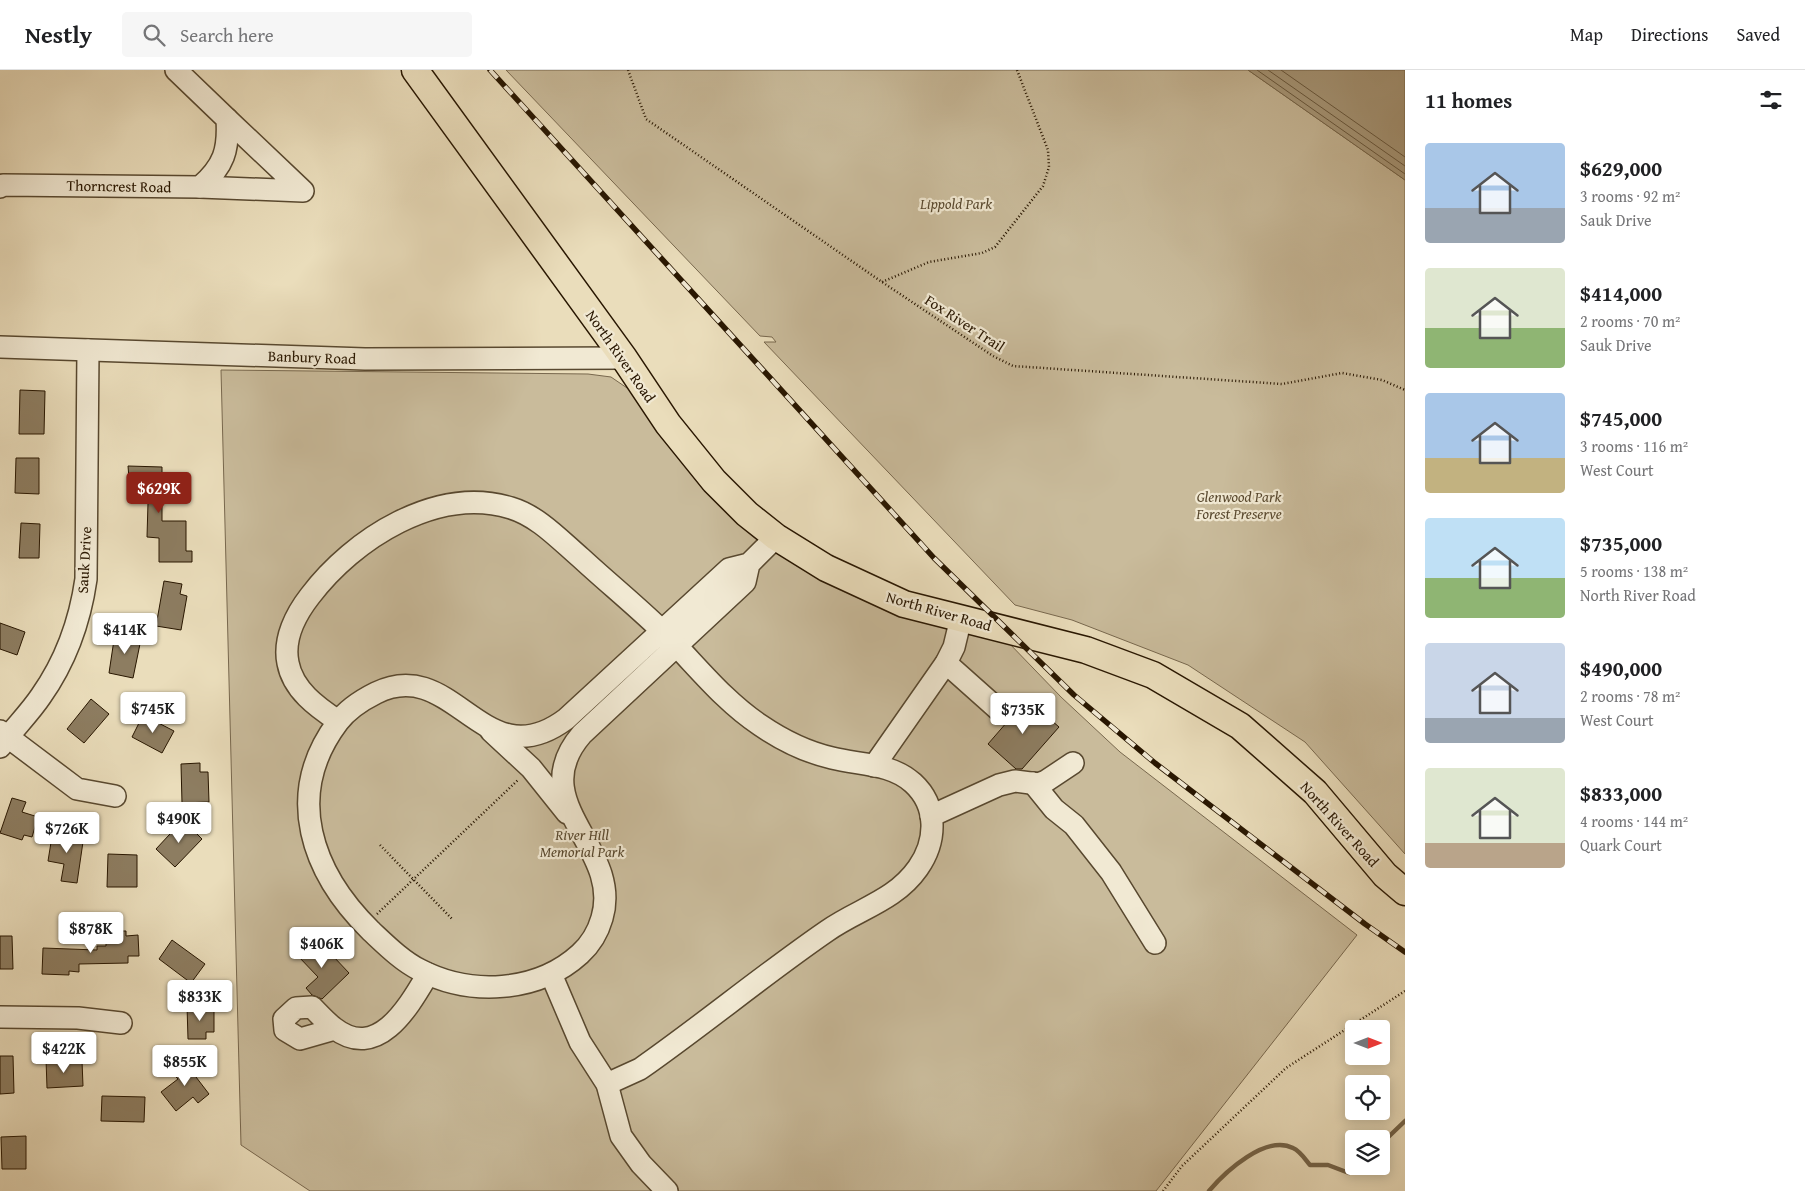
<!DOCTYPE html>
<html lang="en">
<head>
<meta charset="utf-8">
<style>
  :root { --surface:#fff; --page:#f6f6f6; --text:#202124; --muted:#757577; --line:#e0e0e0; --accent:#8f2418 }
  body { margin:0; font-family:"Gentium Book Plus",serif; background:var(--page); color:var(--text); height:100vh; display:flex; flex-direction:column; font-size:19px; white-space:nowrap }
  * { box-sizing:border-box; margin:0 }
  p { font-size:16px; color:var(--muted) }
  .icon { flex:none; width:28px; height:28px; fill:none; stroke:currentColor; stroke-width:2; stroke-linecap:round; stroke-linejoin:round }
  .map { position:relative; flex:1; overflow:hidden }
  .sheet { display:flex; flex-direction:column; background:var(--surface); width:400px }
  .sheet>* { flex:none }
  .needle { width:32px; rotate:90deg }
  .controls { position:absolute; left:1345px; top:950px; display:grid; gap:10px }
  .controls a { display:grid; place-items:center; width:45px; height:45px; border-radius:5px; background:var(--surface); box-shadow:0 2px 12px #0003; font-size:25px }
  .price { position:absolute; translate:-50% -42px; padding:0 11px; border-radius:5px; background:#fff; color:#222; font-size:16px; line-height:32px; filter:drop-shadow(0 1px 2px #0008) }
  .price::after { content:''; position:absolute; left:50%; top:30px; width:15px; height:11px; margin-left:-8px; background:inherit; clip-path:polygon(0 0,100% 0,50% 100%) }
  .price.current { background:var(--accent); color:#fff }
  ul { padding:0; list-style:none }
  li { display:flex; align-items:center; gap:15px; height:125px; padding:0 20px }
  li span { display:grid; place-items:center; flex:none; width:140px; height:100px; border-radius:5px; color:#555 }
  li>.icon { margin-inline-start:auto }
  span .icon { width:60px; height:60px; fill:#fffc; stroke-width:1 }
  li b { font-size:21px }
  h2 { display:flex; justify-content:space-between; align-items:center; height:60px; padding:0 20px; font-size:21px }
  header { display:flex; align-items:center; gap:30px; box-sizing:border-box; height:70px; padding:0 25px; background:var(--surface); border-bottom:1px solid var(--line) }
  header strong { font-size:24px }
  nav { display:flex; gap:28px; margin-inline-start:auto; font-size:18px }
  .search { width:350px; height:45px; background:var(--page); display:flex; align-items:center; gap:12px; box-sizing:border-box; padding:0 18px; border-radius:5px; color:var(--muted); font-size:19px }
  main { display:flex; flex:1; min-height:0 }
  .map>svg:first-child { display:block }
</style>
</head>
<body>
<header>
<strong>Nestly</strong>
<div class="search"><svg class="icon" aria-label="search" viewBox="0 0 24 24"><circle cx="10" cy="10" r="6"/><path d="M15 15l6 6"/></svg>Search here</div>
<nav><a>Map</a><a>Directions</a><a>Saved</a></nav>
</header>
<main>
<div class="map">
<svg width="1405" height="1121" viewBox="0 0 1405 1121">
  <rect width="100%" height="100%" fill="#eaddbb"/>
  <filter id="stains"><feTurbulence type="fractalNoise" baseFrequency=".004" numOctaves="4"/><feColorMatrix values="0 0 0 0 .2 0 0 0 0 .09 0 0 0 0 .02 0 0 0 .5 -.17"/></filter>
  <radialGradient id="worn" r=".72"><stop offset=".6" stop-color="#630" stop-opacity="0"/><stop offset="1" stop-color="#630" stop-opacity=".3"/></radialGradient>
  <g fill="#c9bb9b" stroke="#78684e">
    <path d="M506 0H1248L1405 110V784L1305 672 1188 595 1072 550 1015 535 764 272H776L772 267 760 266Z"/>
    <path d="M221 300 588 304 611 307 630 320 752 464 788 490 880 535 1006 570 1061 627 1120 682 1357 865 1156 1121H310L241 1075Z"/>
  </g>
  <path fill="#a8997b" stroke="#75654a" d="M1248 0H1405V110Z"/>
  <g fill="none" stroke-linecap="round" stroke-linejoin="round">
    <g stroke="#68583e" stroke-width="1">
      <path d="M1257 0 1405 104"/>
      <path d="M1268 0 1405 96"/>
      <path d="M1281 0 1405 87"/>
    </g>
    <g stroke="#75654a" stroke-width="4.5">
      <path d="M1381 1074 1405 1051"/>
      <path d="M1209 1121C1225 1102 1266 1064 1293 1078 1300 1081 1305 1089 1310 1095H1328L1349 1103 1360 1096"/>
    </g>
  </g>
  <g fill="#8d7d61" stroke="#281600">
    <path d="M20 320 45 321 44 364H19Z"/>
    <path d="M16 388H39V424L15 423Z"/>
    <path d="M128 396 162 397V451H186V481H192V492H159V468L147 467 148 433H131Z"/>
    <path d="M21 453 40 454 39 488H19Z"/>
    <path d="M164 511 182 514 180 524 187 526 181 560 156 556Z"/>
    <path d="M0 553 25 562 17 585 0 579Z"/>
    <path d="M115 563 141 569 133 608 109 603Z"/>
    <path d="M91 629 109 644 84 673 67 659Z"/>
    <path d="M1027 629 1059 657 1022 699H1016L988 674Z"/>
    <path d="M143 645 174 661 162 683 132 667Z"/>
    <path d="M200 693V702H208L209 732 182 733 181 694Z"/>
    <path d="M12 728 26 732 22 742 38 747 32 767 24 765 22 770 0 763Z"/>
    <path d="M183 750 202 769 175 797 156 779Z"/>
    <path d="M53 760 84 765 77 813 61 811 64 794 48 791Z"/>
    <path d="M108 784 137 785V817H107Z"/>
    <path d="M106 861H126V866L138 865 139 886H128V893L79 894V902L69 901V905L42 904 43 878 97 880V876H106Z"/>
    <path d="M0 866H12L13 899H0Z"/>
    <path d="M316 868 349 903 322 929 312 925 306 918 318 907 298 886Z"/>
    <path d="M172 870 205 894 191 913 159 889Z"/>
    <path d="M187 935H206V940H214V962H206V969H188Z"/>
    <path d="M0 986H13L14 1023 0 1024Z"/>
    <path d="M62 988V992L82 991 83 1016 47 1018 46 989Z"/>
    <path d="M191 989 201 1003 196 1007 209 1024 198 1033 193 1027 176 1041 161 1022 178 1009 173 1004Z"/>
    <path d="M102 1026 145 1027 144 1052 101 1051Z"/>
    <path d="M26 1066V1099H2L1 1067Z"/>
  </g>
  <g fill="none" stroke-linecap="round" stroke-linejoin="round">
    <g stroke="#58482f" stroke-width="24">
      <g id="minor">
        <path d="M0 117 3 115 200 117C224 96 229 80 227 49L176 0"/>
        <path d="M200 117 303 121 227 49"/>
        <path d="M0 277 365 289 624 288"/>
        <path d="M749 494 729 499 566 649C483 711 454 584 376 623 362 630 347 640 338 652 283 725 312 803 371 861 386 875 402 891 420 900 470 926 537 923 580 884 591 874 598 862 602 848 623 777 522 733 582 664L745 512 749 494 776 467"/>
        <path d="M946 593 1001 642"/>
        <path d="M338 651C317 637 293 620 288 593 283 569 296 544 310 526 353 469 437 415 511 438 538 446 560 470 581 488 607 512 634 534 660 559 693 591 721 629 760 655 782 670 806 682 832 688 860 695 891 693 913 713 938 736 937 771 918 798 895 831 858 839 827 861 763 905 703 955 640 999L607 1014"/>
        <path d="M0 661 77 719 115 726"/>
        <path d="M491 661 531 698 567 743"/>
        <path d="M0 677C13 659 29 644 41 626 65 592 80 551 86 509L88 280"/>
        <path d="M874 696 946 593 954 577 961 548"/>
        <path d="M1033 713 1054 739 1074 755 1111 802 1155 873"/>
        <path d="M931 746 999 715 1015 711 1038 714 1046 711 1073 693"/>
        <path d="M551 904 580 972 607 1014 621 1066 641 1094 667 1121"/>
        <path d="M0 947 78 948 121 953"/>
        <path d="M335 959 300 969 285 960 284 949 296 938 312 937C319 944 326 952 334 958 378 992 409 936 428 904"/>
      </g>
    </g>
    <g stroke="#281600" stroke-width="29">
      <path id="major" d="M415 0 624 288 668 354 714 411 747 444 776 467 826 498 904 534 1086 580 1153 605 1240 656 1315 722 1385 805 1405 822"/>
    </g>
    <g stroke="#281600" stroke-width="2.5" stroke-dasharray="1 2.5" stroke-linecap="butt">
      <path d="M628 0 646 49 882 212 993 286 1013 296 1282 314 1342 303 1382 310 1405 320"/>
      <path d="M882 212 929 192 982 183 995 177 1043 116 1049 97 1048 80 1017 0"/>
      <path d="M380 775 453 850"/>
      <path d="M377 844 518 710"/>
      <path d="M336 883 353 867"/>
      <path d="M1163 1121 1182 1096 1286 998 1405 921"/>
    </g>
    <use href="#minor" stroke="#f1e9d3" stroke-width="21"/>
    <use href="#major" stroke="#eaddbb" stroke-width="26"/>
    <g stroke="#281600" stroke-width="5.5">
      <path id="rail" d="M490 0 934 488 1074 625 1155 693 1365 854 1405 882"/>
    </g>
    <use href="#rail" stroke="#f1e9d3" stroke-width="4" stroke-dasharray="11" stroke-linecap="butt"/>
  </g>
  <g text-anchor="middle" dominant-baseline="central" stroke-width="4.5" stroke-linejoin="round" paint-order="stroke">
    <g font-size="15" fill="#281600" stroke="#f1e9d3">
      <text transform="translate(119 116) rotate(1)">Thorncrest Road</text>
      <text transform="translate(965 253) rotate(33)">Fox River Trail</text>
      <text transform="translate(621 286) rotate(55)">North River Road</text>
      <text transform="translate(312 287) rotate(2)">Banbury Road</text>
      <text transform="translate(84 490) rotate(-87)">Sauk Drive</text>
      <text transform="translate(939 541) rotate(16)">North River Road</text>
      <text transform="translate(1340 754) rotate(48)">North River Road</text>
    </g>
    <g font-size="15" font-style="italic" fill="#58482e" stroke="#f1e9d3">
      <text x="956" y="133">Lippold Park</text>
      <text x="1239" y="426">Glenwood Park<tspan x="1239" dy="17">Forest Preserve</tspan></text>
      <text x="582" y="764">River Hill<tspan x="582" dy="17">Memorial Park</tspan></text>
    </g>
  </g>
  <rect width="100%" height="100%" filter="url(#stains)"/>
  <rect width="100%" height="100%" fill="url(#worn)"/>
</svg>
<div class="controls">
<a><svg class="needle" viewBox="-14 -14 28 28"><path d="M0-13l5 13h-10z" fill="#e53935"/><path d="M0 13l5-13h-10z" fill="#757577"/></svg></a>
<a><svg class="icon" aria-label="locate" viewBox="0 0 24 24"><circle cx="12" cy="12" r="6"/><path d="M12 2v4M12 18v4M2 12h4M18 12h4"/></svg></a>
<a><svg class="icon" aria-label="layers" viewBox="0 0 24 24"><path d="M12 4l9 5-9 5-9-5zM3 14l9 5 9-5"/></svg></a>
</div>
<b class="price current" style="left:159px;top:444px">$629K</b>
<b class="price" style="left:125px;top:585px">$414K</b>
<b class="price" style="left:153px;top:664px">$745K</b>
<b class="price" style="left:1023px;top:665px">$735K</b>
<b class="price" style="left:179px;top:774px">$490K</b>
<b class="price" style="left:67px;top:784px">$726K</b>
<b class="price" style="left:91px;top:884px">$878K</b>
<b class="price" style="left:322px;top:899px">$406K</b>
<b class="price" style="left:200px;top:952px">$833K</b>
<b class="price" style="left:64px;top:1004px">$422K</b>
<b class="price" style="left:185px;top:1017px">$855K</b>
</div>
<section class="sheet">
<h2>11 homes<svg class="icon" aria-label="filters" viewBox="0 0 24 24"><path d="M4 7h16M4 17h16"/><circle cx="9" cy="7" r="2"/><circle cx="15" cy="17" r="2"/></svg></h2>
<ul>
<li><span style="background:linear-gradient(#a9c7e8 65%,#9aa5b1 0)"><svg class="icon" aria-label="home" viewBox="0 0 24 24"><path d="M3 11l9-7 9 7M6 9v11h12V9"/></svg></span><div><b>$629,000</b><p>3 rooms · 92 m²</p><p>Sauk Drive</p></div></li>
<li><span style="background:linear-gradient(#dfe7d0 60%,#8fb573 0)"><svg class="icon" aria-label="home" viewBox="0 0 24 24"><path d="M3 11l9-7 9 7M6 9v11h12V9"/></svg></span><div><b>$414,000</b><p>2 rooms · 70 m²</p><p>Sauk Drive</p></div></li>
<li><span style="background:linear-gradient(#a9c7e8 65%,#c2b280 0)"><svg class="icon" aria-label="home" viewBox="0 0 24 24"><path d="M3 11l9-7 9 7M6 9v11h12V9"/></svg></span><div><b>$745,000</b><p>3 rooms · 116 m²</p><p>West Court</p></div></li>
<li><span style="background:linear-gradient(#bfe0f5 60%,#8fb573 0)"><svg class="icon" aria-label="home" viewBox="0 0 24 24"><path d="M3 11l9-7 9 7M6 9v11h12V9"/></svg></span><div><b>$735,000</b><p>5 rooms · 138 m²</p><p>North River Road</p></div></li>
<li><span style="background:linear-gradient(#c9d6e8 75%,#9aa5b1 0)"><svg class="icon" aria-label="home" viewBox="0 0 24 24"><path d="M3 11l9-7 9 7M6 9v11h12V9"/></svg></span><div><b>$490,000</b><p>2 rooms · 78 m²</p><p>West Court</p></div></li>
<li><span style="background:linear-gradient(#dfe7d0 75%,#b9a48a 0)"><svg class="icon" aria-label="home" viewBox="0 0 24 24"><path d="M3 11l9-7 9 7M6 9v11h12V9"/></svg></span><div><b>$833,000</b><p>4 rooms · 144 m²</p><p>Quark Court</p></div></li>
</ul>
</section>
</main>
</body>
</html>
